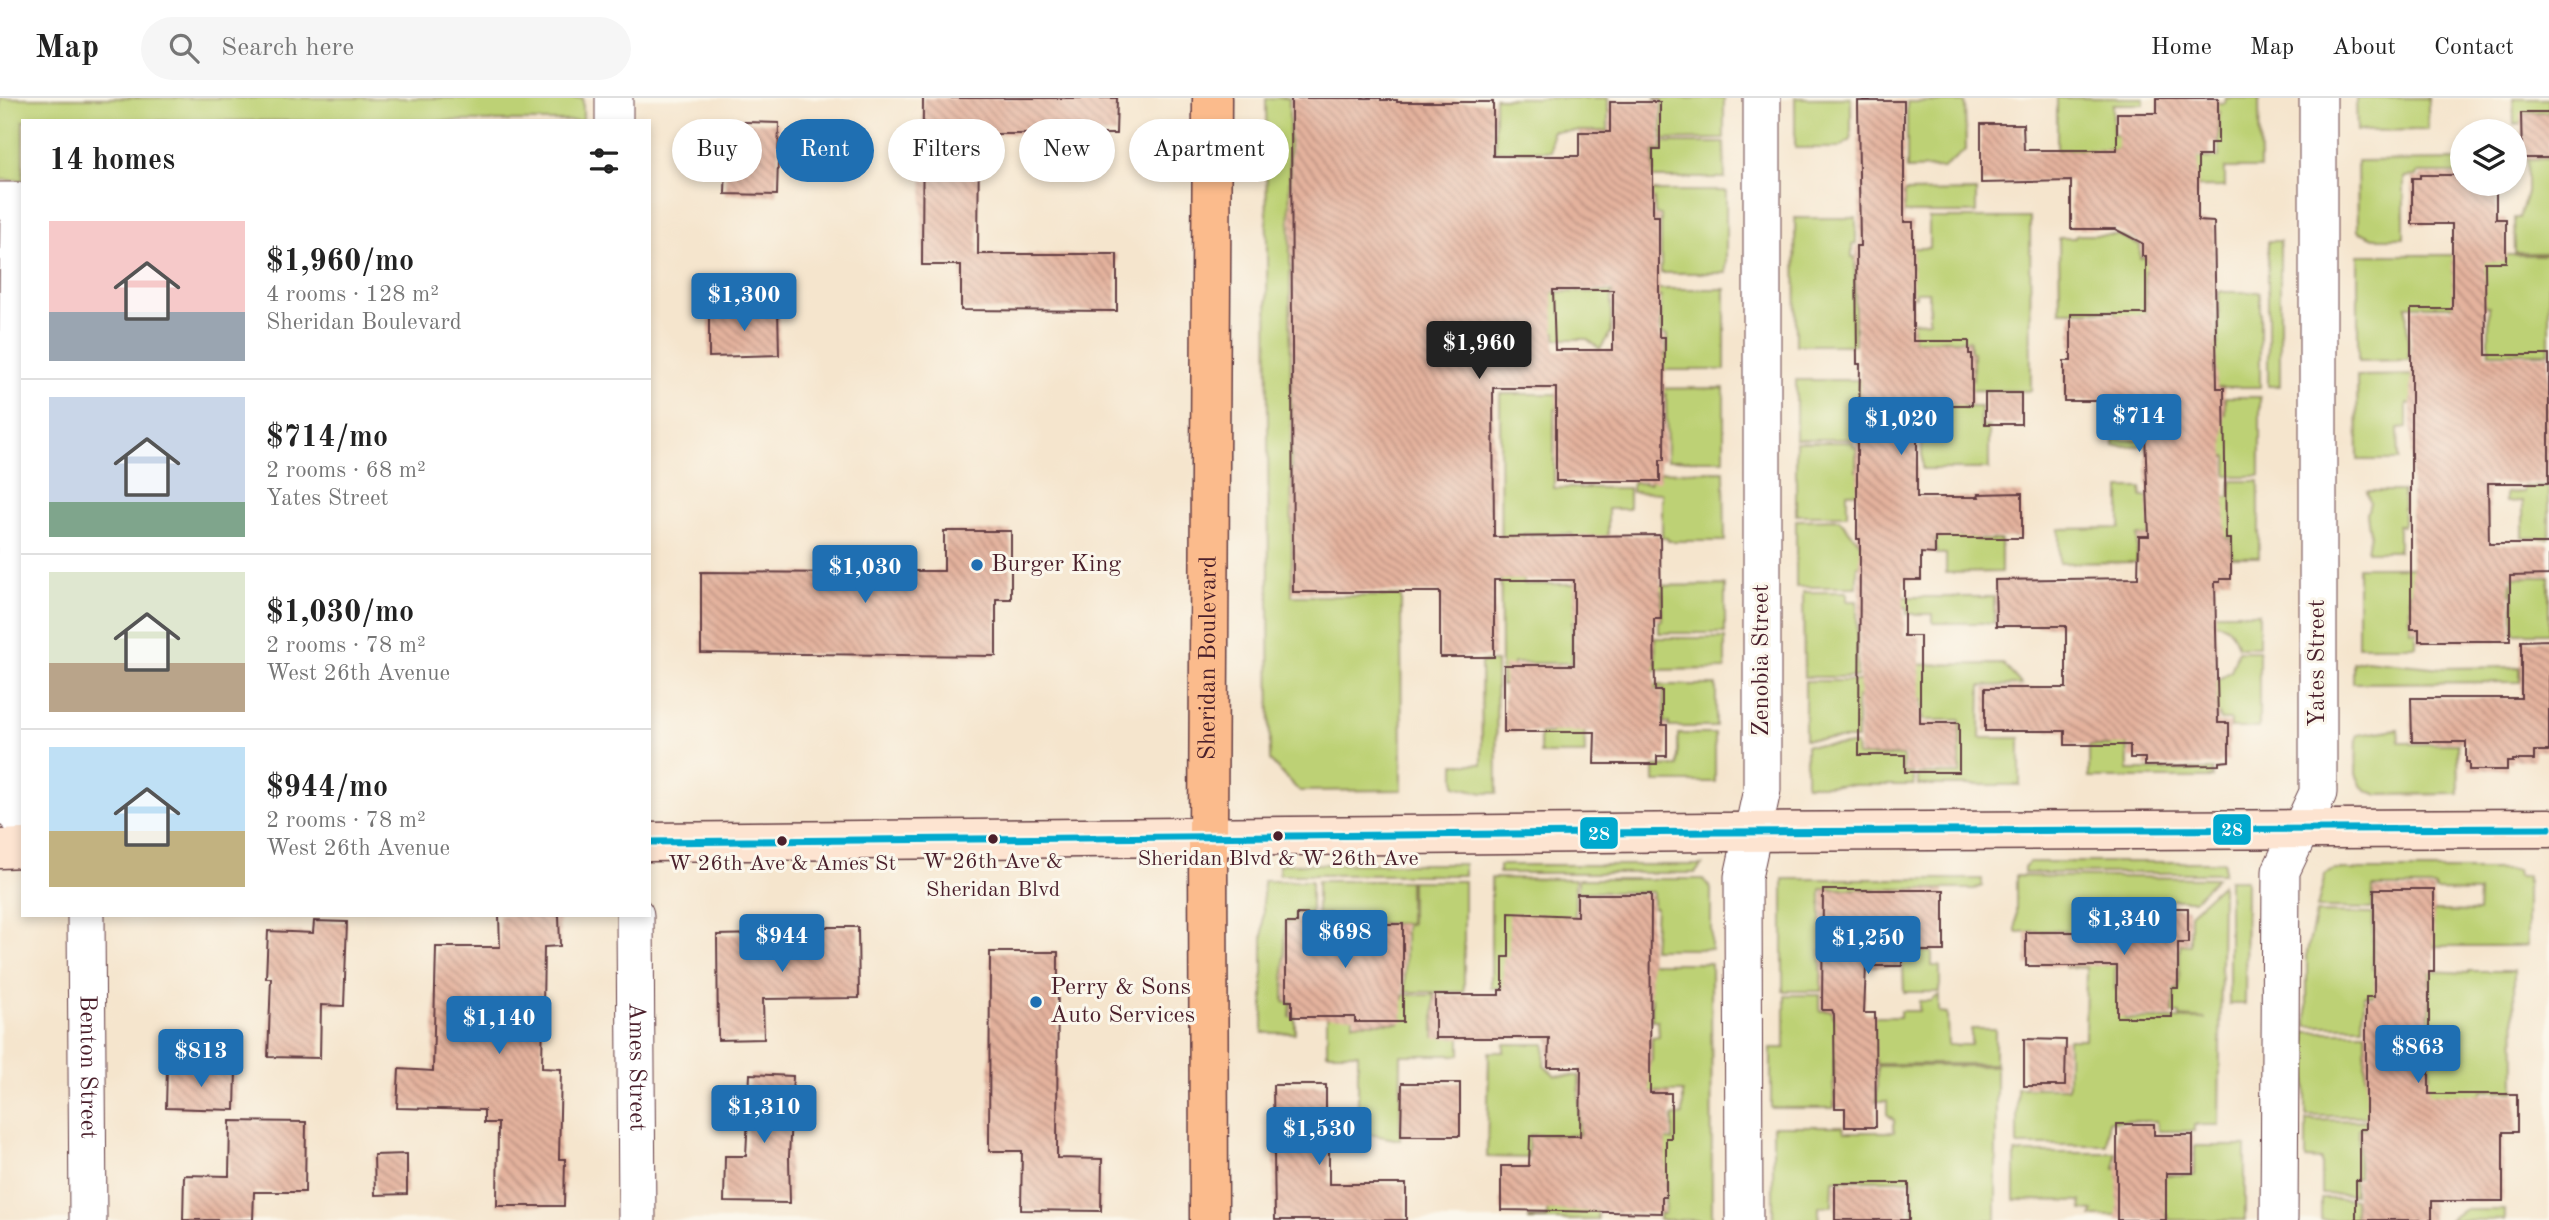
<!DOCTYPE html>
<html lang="en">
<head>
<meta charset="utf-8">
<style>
  :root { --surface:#fff; --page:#f6f6f6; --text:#222; --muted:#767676; --line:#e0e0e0; --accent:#1f6fb2 }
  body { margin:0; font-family:"Old Standard TT",serif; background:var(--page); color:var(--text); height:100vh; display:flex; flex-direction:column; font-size:26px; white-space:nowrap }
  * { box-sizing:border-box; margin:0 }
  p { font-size:23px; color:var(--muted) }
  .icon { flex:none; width:38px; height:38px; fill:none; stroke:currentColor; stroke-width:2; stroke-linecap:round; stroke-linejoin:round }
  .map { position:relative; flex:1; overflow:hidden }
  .sheet { position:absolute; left:21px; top:21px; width:630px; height:798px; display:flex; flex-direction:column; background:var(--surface); border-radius:0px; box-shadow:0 4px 10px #0003 }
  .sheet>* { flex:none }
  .banner { position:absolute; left:672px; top:21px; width:665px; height:63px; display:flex; gap:14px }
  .tools { position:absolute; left:2450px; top:21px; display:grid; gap:14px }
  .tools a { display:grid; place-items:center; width:77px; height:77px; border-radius:50%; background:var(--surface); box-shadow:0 4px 10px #0003; font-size:35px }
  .price { position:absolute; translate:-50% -60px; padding:0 16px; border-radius:7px; background:var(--accent); color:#fff; font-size:23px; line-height:46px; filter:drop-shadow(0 2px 4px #0008) }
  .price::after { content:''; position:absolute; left:50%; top:42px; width:21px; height:16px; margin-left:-10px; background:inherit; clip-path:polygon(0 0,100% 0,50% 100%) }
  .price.active { background:#222; color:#fff }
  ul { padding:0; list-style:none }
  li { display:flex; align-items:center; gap:21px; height:175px; padding:0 28px }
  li+li { border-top:2px solid var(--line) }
  li span { display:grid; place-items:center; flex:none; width:196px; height:140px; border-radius:0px; color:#555 }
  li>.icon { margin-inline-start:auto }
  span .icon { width:84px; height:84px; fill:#fffc; stroke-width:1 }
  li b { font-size:30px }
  h2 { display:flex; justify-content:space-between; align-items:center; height:84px; padding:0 28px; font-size:30px }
  .pill { padding:0 24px; border-radius:32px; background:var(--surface); box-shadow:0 4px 10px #0003; font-size:24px; line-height:63px }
  .pill.active { background:var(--accent); color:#fff }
  header { display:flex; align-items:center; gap:42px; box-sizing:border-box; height:98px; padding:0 35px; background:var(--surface); border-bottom:2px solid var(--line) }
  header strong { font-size:33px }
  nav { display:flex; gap:38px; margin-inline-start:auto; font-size:24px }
  .search { width:490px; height:63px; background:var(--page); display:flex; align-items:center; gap:18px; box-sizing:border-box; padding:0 24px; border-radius:38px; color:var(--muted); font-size:26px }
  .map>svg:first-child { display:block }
</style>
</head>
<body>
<header>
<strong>Map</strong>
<div class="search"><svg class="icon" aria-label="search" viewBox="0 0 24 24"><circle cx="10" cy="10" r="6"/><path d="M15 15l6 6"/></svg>Search here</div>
<nav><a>Home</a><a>Map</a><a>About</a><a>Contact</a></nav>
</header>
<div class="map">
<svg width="2549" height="1122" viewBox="0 0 2549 1122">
  <defs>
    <pattern id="building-back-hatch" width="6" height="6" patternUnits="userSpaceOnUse" patternTransform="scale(1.75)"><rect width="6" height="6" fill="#e4b29d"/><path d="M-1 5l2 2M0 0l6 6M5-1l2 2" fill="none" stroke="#bb9080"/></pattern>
  </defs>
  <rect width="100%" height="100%" fill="#fbf7ec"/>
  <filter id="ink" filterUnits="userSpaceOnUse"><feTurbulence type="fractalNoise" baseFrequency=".0143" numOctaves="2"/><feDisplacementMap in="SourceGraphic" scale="14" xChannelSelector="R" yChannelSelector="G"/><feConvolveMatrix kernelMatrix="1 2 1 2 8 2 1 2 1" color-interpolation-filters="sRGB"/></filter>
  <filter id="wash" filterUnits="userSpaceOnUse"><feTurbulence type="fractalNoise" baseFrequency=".00686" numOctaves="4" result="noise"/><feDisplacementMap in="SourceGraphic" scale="28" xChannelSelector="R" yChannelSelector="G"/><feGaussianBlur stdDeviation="1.57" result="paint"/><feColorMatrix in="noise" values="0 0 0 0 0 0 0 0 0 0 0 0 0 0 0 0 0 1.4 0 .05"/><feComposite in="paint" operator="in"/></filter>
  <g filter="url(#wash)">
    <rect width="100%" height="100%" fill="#f5e5cd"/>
    <g fill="#bdd175" stroke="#847850" stroke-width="2">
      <path d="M0 0H583V23H23V82H0Z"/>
      <path d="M1266 0H1289L1292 498H1401L1402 692 1299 693 1270 663Z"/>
      <path d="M1495 0H1608V33H1552L1551 53H1495Z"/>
      <path d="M1655 0H1724V41L1662 42V2H1655Z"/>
      <path d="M1795 0H1851V42L1838 50H1795Z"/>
      <path d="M2057 0H2144V6H2113V37H2143V52H2057Z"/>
      <path d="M2226 0H2259L2260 70H2225V89L2134 90V60H2219V14H2158V5H2225Z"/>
      <path d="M2356 0H2428V32L2357 33Z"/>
      <path d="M2513 0H2549V14H2526V26H2514Z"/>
      <path d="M1907 4H1965L1966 52 1943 70 1907 71Z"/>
      <path d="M1662 45H1724L1725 80H1652V74H1654V53H1662Z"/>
      <path d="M2527 61H2549V155H2515L2514 120H2519L2527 94Z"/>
      <path d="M2462 62V75H2417L2416 78 2404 79V140H2374L2358 133 2357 63Z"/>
      <path d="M1564 93H1726V175H1661V117L1655 116 1654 101H1614Z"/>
      <path d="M1976 93V115H1904V94Z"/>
      <path d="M1795 120H1856V146L1852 147V159H1855V247H1796Z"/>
      <path d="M1929 120H2030L2031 293 1964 292 1911 296H1859L1858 325 1853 326V341H1796V282H1973V255H1970V242H1913V224L1929 223V194H1916V198H1859L1907 150H1929Z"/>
      <path d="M2076 137H2118L2140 147V160L2148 159V172L2145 173V217L2160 246H2218L2219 194H2260V289H2211L2115 268V213H2060L2059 140H2075Z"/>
      <rect x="2268" y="143" width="12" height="145"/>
      <path d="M2358 157H2549V255H2489V208H2406L2409 262 2358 263Z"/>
      <path d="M1613 191H1725V272H1661V257L1667 256V237L1661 236V199H1613Z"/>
      <path d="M1506 194H1611V234L1600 251 1587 241H1556V234H1512Z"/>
      <path d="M2520 276 2491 305 2407 306V330L2398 331 2399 362H2358L2357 278Z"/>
      <path d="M1724 290V362H1667L1666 296H1610V291Z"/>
      <path d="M1500 296H1574V311H1554V390H1629V411H1608V466H1573L1572 436H1524V486H1621L1606 524H1572V565H1513V587H1501Z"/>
      <path d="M2225 299H2260V378H2227V359H2217L2212 347 2114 348V342H2175L2168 317 2225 316Z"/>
      <path d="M1922 303H1963L1964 309H1981V329H1989V371H1922Z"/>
      <path d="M1796 344H1853V348L1856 349V373H1878V394L1847 395V417H1796Z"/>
      <path d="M1724 373 1725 443H1668L1667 440H1662V395L1632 394V385H1650V374Z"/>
      <path d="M2231 383H2259V459H2232V440H2219L2218 437 2137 438V464L2059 465V431L2120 430V390H2141L2142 399H2230Z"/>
      <path d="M2524 389H2549V440H2523V403L2506 404V395L2524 394Z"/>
      <path d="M2367 393H2403V428H2398V453H2367L2370 435 2367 416 2370 404Z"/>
      <path d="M1976 402V442H2001V474L1946 475V456H1936V426Z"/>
      <path d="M1839 421 1865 451V468H1857V489H1796V422Z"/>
      <path d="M2358 469H2458L2512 486V496H2491L2490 493 2410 494V533H2416V548H2358Z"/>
      <rect x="2513" y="479" width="36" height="56"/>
      <path d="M1725 487V535H1659V523H1662V493H1628V488Z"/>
      <path d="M1803 494H1847V503H1857V579H1804Z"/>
      <path d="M1902 499H1994V525H1933V516H1907V509H1902Z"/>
      <path d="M2212 515H2259V549H2238C2233 534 2229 525 2212 525Z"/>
      <path d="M1655 540H1725V571L1650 572V567L1656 566Z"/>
      <path d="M2238 553H2259V630H2230V622H2220L2219 616H2140L2127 621 2128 672H2213V680H2089V648H2110V591L2184 582H2218L2231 573Z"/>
      <path d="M2366 562 2441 570 2520 569V584L2353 585V565Z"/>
      <path d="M1481 564H1496L1497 695H1483L1455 688V666H1482Z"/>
      <path d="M2003 566 2022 587 1981 588 1980 640H2020V687H1918V676H1960V622H1922V602L1857 599V641H1805V583H1861V567Z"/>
      <path d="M1648 587H1716V629H1669V625H1664V591H1648Z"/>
      <path d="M1584 604 1585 656H1540V636H1551L1552 629Z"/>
      <path d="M2398 631 2399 644H2410L2411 646H2458L2459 696 2378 697 2368 693 2361 687 2356 676 2357 637Z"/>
      <path d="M1678 636H1715V684H1654V669L1678 668Z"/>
      <path d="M1806 647H1856L1857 658H1903V675L1914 676V687H1806Z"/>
      <path d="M2029 764H2224V775H2024V769Z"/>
      <rect x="1279" y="766" width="185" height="11"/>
      <path d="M1499 767H1702L1695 775H1499Z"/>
      <path d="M2334 772H2517L2518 778H2527V848H2432V813L2478 814 2479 794 2436 793 2435 789H2373L2372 811 2317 810 2325 777Z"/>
      <path d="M2016 778 2216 780 2194 802H2154L2153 808H2140V818L2116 817 2115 891H2120L2125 907V921H2206L2180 919V916H2173L2174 892 2179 891 2180 846 2190 847V815L2222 786 2219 1027H2194V1033H2158L2157 1023H2108L2107 1047H2017V990H2068V941H2085L2086 870 2065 869V832L2016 834Z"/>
      <path d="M1491 780 1575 781V840L1539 890H1491Z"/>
      <path d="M1578 781H1703L1711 791V851H1653L1656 810H1653V794H1578Z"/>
      <path d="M1783 781H1982V788L1974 791H1821V893H1783Z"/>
      <path d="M2229 782H2246L2245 906H2229Z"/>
      <path d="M1263 783H1311V816H1295V824H1285L1284 904 1291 905 1290 919H1295V935H1263Z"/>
      <path d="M1317 783H1409V826L1381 825V830L1329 827V816H1317Z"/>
      <path d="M1411 783H1464V894H1405V827L1411 826Z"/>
      <path d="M2316 815 2373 816 2372 871H2428V897H2364L2363 928H2307V854Z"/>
      <path d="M1823 854H1932V868H1940V894H1904L1903 868H1831Z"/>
      <path d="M1640 865H1711L1712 1122H1659V1116H1664L1667 1084 1599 1042H1673V1018L1683 1017V994L1581 993V971H1643L1652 962V939L1659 938 1658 922H1652V900H1592Z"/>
      <path d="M2430 873 2468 875V873H2514L2515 993H2481L2482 1075 2403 1018H2306V934H2365V978H2430Z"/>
      <path d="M1404 897H1434V939H1460V957H1401L1400 1042 1358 1034V955H1327V907L1353 902V925H1399L1400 901H1404Z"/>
      <path d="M1785 897H1820V913H1832L1833 919H1900V913H1919V903H1930L1939 897V915L1947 916 1948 947H1971V931H1995V966H1876V962H1834V1010H1771V950H1785Z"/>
      <path d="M1504 946H1545L1544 968 1555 977 1579 978V1037H1529L1528 1060 1487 1059 1489 954H1504Z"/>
      <path d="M1877 968H1996V1122H1913V1082H1833L1832 1108H1819V1122H1773V1028H1843L1844 1034H1894V1022L1887 1016V1003H1877Z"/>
      <path d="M2306 1022 2404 1023V1029L2359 1030 2358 1080H2354V1097L2321 1096V1062L2306 1061Z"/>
      <path d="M2195 1048H2245V1122H2168L2167 1116H2130V1077H2195Z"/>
      <path d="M2015 1055H2115V1071H2125L2123 1118H2092L2093 1113 2082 1112 2081 1103 2015 1102Z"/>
      <path d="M1597 1070 1598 1122H1529V1120H1547V1105Z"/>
      <rect x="2321" y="1101" width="34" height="21"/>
      <path d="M2463 1112H2505V1122H2449Z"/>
    </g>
    <g id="blocks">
      <g fill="url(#building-back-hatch)" fill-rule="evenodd">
        <path d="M923 0H1117L1116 36H979L978 156H1117V213L961 212V167H922Z"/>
        <path d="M1291 0H1381V2H1397V4H1493V58H1579V34H1610V4H1660V52H1653V118H1659V239H1665L1664 362H1660V383H1556V290H1493L1494 439 1660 437 1661 521H1654L1655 593H1662V627H1667V658H1657V666H1594L1595 634H1504V567H1574V482H1494V559H1440V494H1293ZM1553 192H1613V252H1555Z"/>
        <path d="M2157 0H2218V45H2210V58H2198V123L2214 124 2217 290H2224L2226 441H2231V481H2220V484H2215L2218 625H2229V663L2219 664V667L2145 668V660H2130V647H2065V633H1985V590H2066V528H1996L1995 482 2138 480 2139 438H2149L2145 336H2110V303H2064V263H2071V216H2146V158H2142V145L2115 131H2071V83L1981 85V26H2023L2024 52H2117V15H2157Z"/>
        <path d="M1858 3H1904V124H1913V243H1969V256H1972V307H1917V399H1979L1978 396 2022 395V440H1935V456L1921 455V482H1904V538H1920V625H1959V674H1905V657H1859L1860 441H1857V326H1859L1860 266H1857L1856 148H1860Z"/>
        <path d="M2521 15H2549V60H2522Z"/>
        <path d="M709 23 779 25 777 97 725 96 726 64H708Z"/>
        <path d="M2420 77H2462V86H2496V121H2506V164H2485L2486 257H2549V385H2488L2489 446H2549V477L2510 478V543H2419V531H2411V211H2452V126H2412V80H2420Z"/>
        <path d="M778 210 779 257 709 259V212Z"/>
        <rect x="1985" y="295" width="36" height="31"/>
        <path d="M944 433H1011V501H996V558L701 555V474L843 475V451H877V473H944Z"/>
        <path d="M2549 542V653H2534V662H2513V664H2507V672H2469V664H2466V644H2412L2411 600H2521V543Z"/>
        <path d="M2374 791H2434V874H2429V996H2517V1034H2503V1103H2432V1122H2356V1082H2360V1031H2366V899H2374Z"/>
        <path d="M1823 792H1944V853H1902V868H1866L1864 915H1875L1876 1029H1845V1010H1835L1834 917 1832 912H1822Z"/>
        <path d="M1577 796H1651L1650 995H1671V1040H1666V1099H1662V1115L1501 1112V1068H1529L1530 1038H1580L1581 969H1548L1549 940H1435V897H1499V892H1503V859H1509V815L1577 818Z"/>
        <path d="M2143 810H2188V845H2178V890H2172V919H2117V868H2026V834H2117V819H2143Z"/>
        <path d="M1297 816 1327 817V826H1403V924H1355V919H1292V903H1286V825H1297Z"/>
        <path d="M499 817H559L560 848 544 849 542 970 561 971 559 1061H565L564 1108H497L498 1025H484V1012L397 1010 399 971 433 973 436 849H500Z"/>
        <path d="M314 823 347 824 344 908 321 907 320 960 268 959 271 880H266L268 833 313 835Z"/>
        <path d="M798 829H858L859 900 763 901 764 941 718 942 717 837 798 835Z"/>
        <path d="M990 854H1058L1057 1060 1102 1061 1101 1113 1021 1112 1022 1053H989Z"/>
        <path d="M2024 941 2066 942 2065 988H2024Z"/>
        <path d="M167 970 236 971 235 1012 166 1010Z"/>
        <path d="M750 976 793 978 789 1059 790 1105 724 1104 725 1058H746Z"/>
        <path d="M1402 985H1460V1038H1401Z"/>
        <path d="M1273 987H1326V1039H1329V1086H1406V1122H1275Z"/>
        <path d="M230 1023 306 1024 305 1094H254L253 1122H183L184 1077 229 1078Z"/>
        <path d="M2117 1026H2154V1037H2193V1075H2166V1122H2117Z"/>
        <path d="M407 1056V1096L375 1097 374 1057Z"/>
        <rect x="1835" y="1085" width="74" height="37"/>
      </g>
    </g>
  </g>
  <g filter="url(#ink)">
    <use href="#blocks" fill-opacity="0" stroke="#643d43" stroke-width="2"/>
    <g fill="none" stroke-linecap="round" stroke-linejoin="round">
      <g stroke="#643d43" stroke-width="39">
        <g id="street">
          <path d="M614 0V23"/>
          <path d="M0 103H19L13 713 23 723"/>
          <path id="s1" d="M86 817 88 1122"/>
          <path id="s2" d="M635 817 637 1122"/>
          <path d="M1744 1122 1743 779 1762 692V0"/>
          <path d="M2279 1122 2281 773 2318 695V0"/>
        </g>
      </g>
      <g stroke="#643d43" stroke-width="41">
        <g id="secondary">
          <path d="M649 744 1713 734 2549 730"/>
          <path d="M0 751 23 750"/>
        </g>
      </g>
      <g stroke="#643d43" stroke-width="41">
        <g id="primary">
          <path id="s3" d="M1209 1122 1208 738 1212 0"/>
        </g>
      </g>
      <use href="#street" stroke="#fff" stroke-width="37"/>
      <use href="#secondary" stroke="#fde4d1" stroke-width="38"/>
      <use href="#primary" stroke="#fbbb8c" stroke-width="38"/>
      <g stroke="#fbf7ec" stroke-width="12">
        <path id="bus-1" d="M649 744 1713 734 2549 730"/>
      </g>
      <use href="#bus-1" stroke="#00a9ce" stroke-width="7"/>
    </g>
  </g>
  <g fill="#1f6fb2" stroke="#fbf7ec" stroke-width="2.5">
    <circle cx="977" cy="467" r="7"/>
    <circle cx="1036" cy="904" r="7"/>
  </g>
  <g fill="#4a1f2b" stroke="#fbf7ec" stroke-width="2.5">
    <circle cx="1278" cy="738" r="6"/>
    <circle cx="993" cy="741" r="6"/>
    <circle cx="782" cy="743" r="6"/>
  </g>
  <g text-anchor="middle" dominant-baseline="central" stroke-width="6" stroke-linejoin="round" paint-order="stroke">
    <g font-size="22" fill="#4a1f2b" stroke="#fbf7ec">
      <text x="1278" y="761">Sheridan Blvd &amp; W 26th Ave</text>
      <text x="993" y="764">W 26th Ave &amp;<tspan x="993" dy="28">Sheridan Blvd</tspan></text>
      <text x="782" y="766">W 26th Ave &amp; Ames St</text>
    </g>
    <g font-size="24" fill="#4a1f2b" stroke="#fbf7ec" text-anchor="start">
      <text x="991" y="467">Burger King</text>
      <text x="1050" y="890">Perry &amp; Sons<tspan x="1050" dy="28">Auto Services</tspan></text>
    </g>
    <g font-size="24" fill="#4a1f2b" stroke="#fbf7ec">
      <text stroke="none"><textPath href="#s3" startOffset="562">Sheridan Boulevard</textPath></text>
      <text transform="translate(1762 562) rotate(-90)">Zenobia Street</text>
      <text transform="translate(2318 565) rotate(-90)">Yates Street</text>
      <text stroke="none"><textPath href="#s1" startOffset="152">Benton Street</textPath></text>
      <text stroke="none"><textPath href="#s2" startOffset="152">Ames Street</textPath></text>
    </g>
  </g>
  <g stroke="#fbf7ec" stroke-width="2.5">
    <rect x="2212" y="715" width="40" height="33" rx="7" fill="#00a9ce"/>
    <rect x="1579" y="718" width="40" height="34" rx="7" fill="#00a9ce"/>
  </g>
  <g font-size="19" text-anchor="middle" font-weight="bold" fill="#fff">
    <text x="2232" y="738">28</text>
    <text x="1599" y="742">28</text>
  </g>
</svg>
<div class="tools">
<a><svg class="icon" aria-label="layers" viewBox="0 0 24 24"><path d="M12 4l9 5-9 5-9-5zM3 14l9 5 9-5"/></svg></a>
</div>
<b class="price" style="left:744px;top:235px">$1,300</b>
<b class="price active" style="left:1479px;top:283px">$1,960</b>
<b class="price" style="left:2139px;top:356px">$714</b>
<b class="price" style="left:1901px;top:359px">$1,020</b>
<b class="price" style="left:865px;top:507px">$1,030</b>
<b class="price" style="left:2124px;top:859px">$1,340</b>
<b class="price" style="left:1345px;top:872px">$698</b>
<b class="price" style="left:782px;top:876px">$944</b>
<b class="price" style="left:1868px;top:878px">$1,250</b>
<b class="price" style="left:499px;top:958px">$1,140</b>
<b class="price" style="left:2418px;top:987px">$863</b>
<b class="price" style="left:201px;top:991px">$813</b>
<b class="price" style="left:764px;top:1047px">$1,310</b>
<b class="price" style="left:1319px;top:1069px">$1,530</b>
<div class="banner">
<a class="pill">Buy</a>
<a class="pill active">Rent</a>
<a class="pill">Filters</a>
<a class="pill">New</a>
<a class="pill">Apartment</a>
</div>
<section class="sheet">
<h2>14 homes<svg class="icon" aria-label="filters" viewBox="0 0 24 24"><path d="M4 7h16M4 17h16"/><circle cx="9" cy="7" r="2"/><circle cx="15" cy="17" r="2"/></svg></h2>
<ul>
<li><span style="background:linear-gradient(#f6c9c9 65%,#9aa5b1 0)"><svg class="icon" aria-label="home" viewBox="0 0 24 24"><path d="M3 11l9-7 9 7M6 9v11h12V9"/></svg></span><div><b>$1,960/mo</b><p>4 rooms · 128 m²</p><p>Sheridan Boulevard</p></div></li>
<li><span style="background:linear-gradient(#c9d6e8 75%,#7fa58c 0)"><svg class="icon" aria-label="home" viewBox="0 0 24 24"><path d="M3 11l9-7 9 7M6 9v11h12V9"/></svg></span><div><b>$714/mo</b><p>2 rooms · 68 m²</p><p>Yates Street</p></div></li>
<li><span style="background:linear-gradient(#dfe7d0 65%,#b9a48a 0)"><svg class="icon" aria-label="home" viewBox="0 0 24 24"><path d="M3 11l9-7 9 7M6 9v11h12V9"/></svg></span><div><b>$1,030/mo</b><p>2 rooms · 78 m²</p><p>West 26th Avenue</p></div></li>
<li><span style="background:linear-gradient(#bfe0f5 60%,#c2b280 0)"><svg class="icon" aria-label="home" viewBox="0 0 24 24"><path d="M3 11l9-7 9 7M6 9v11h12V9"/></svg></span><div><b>$944/mo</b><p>2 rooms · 78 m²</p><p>West 26th Avenue</p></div></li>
</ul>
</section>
</div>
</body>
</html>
